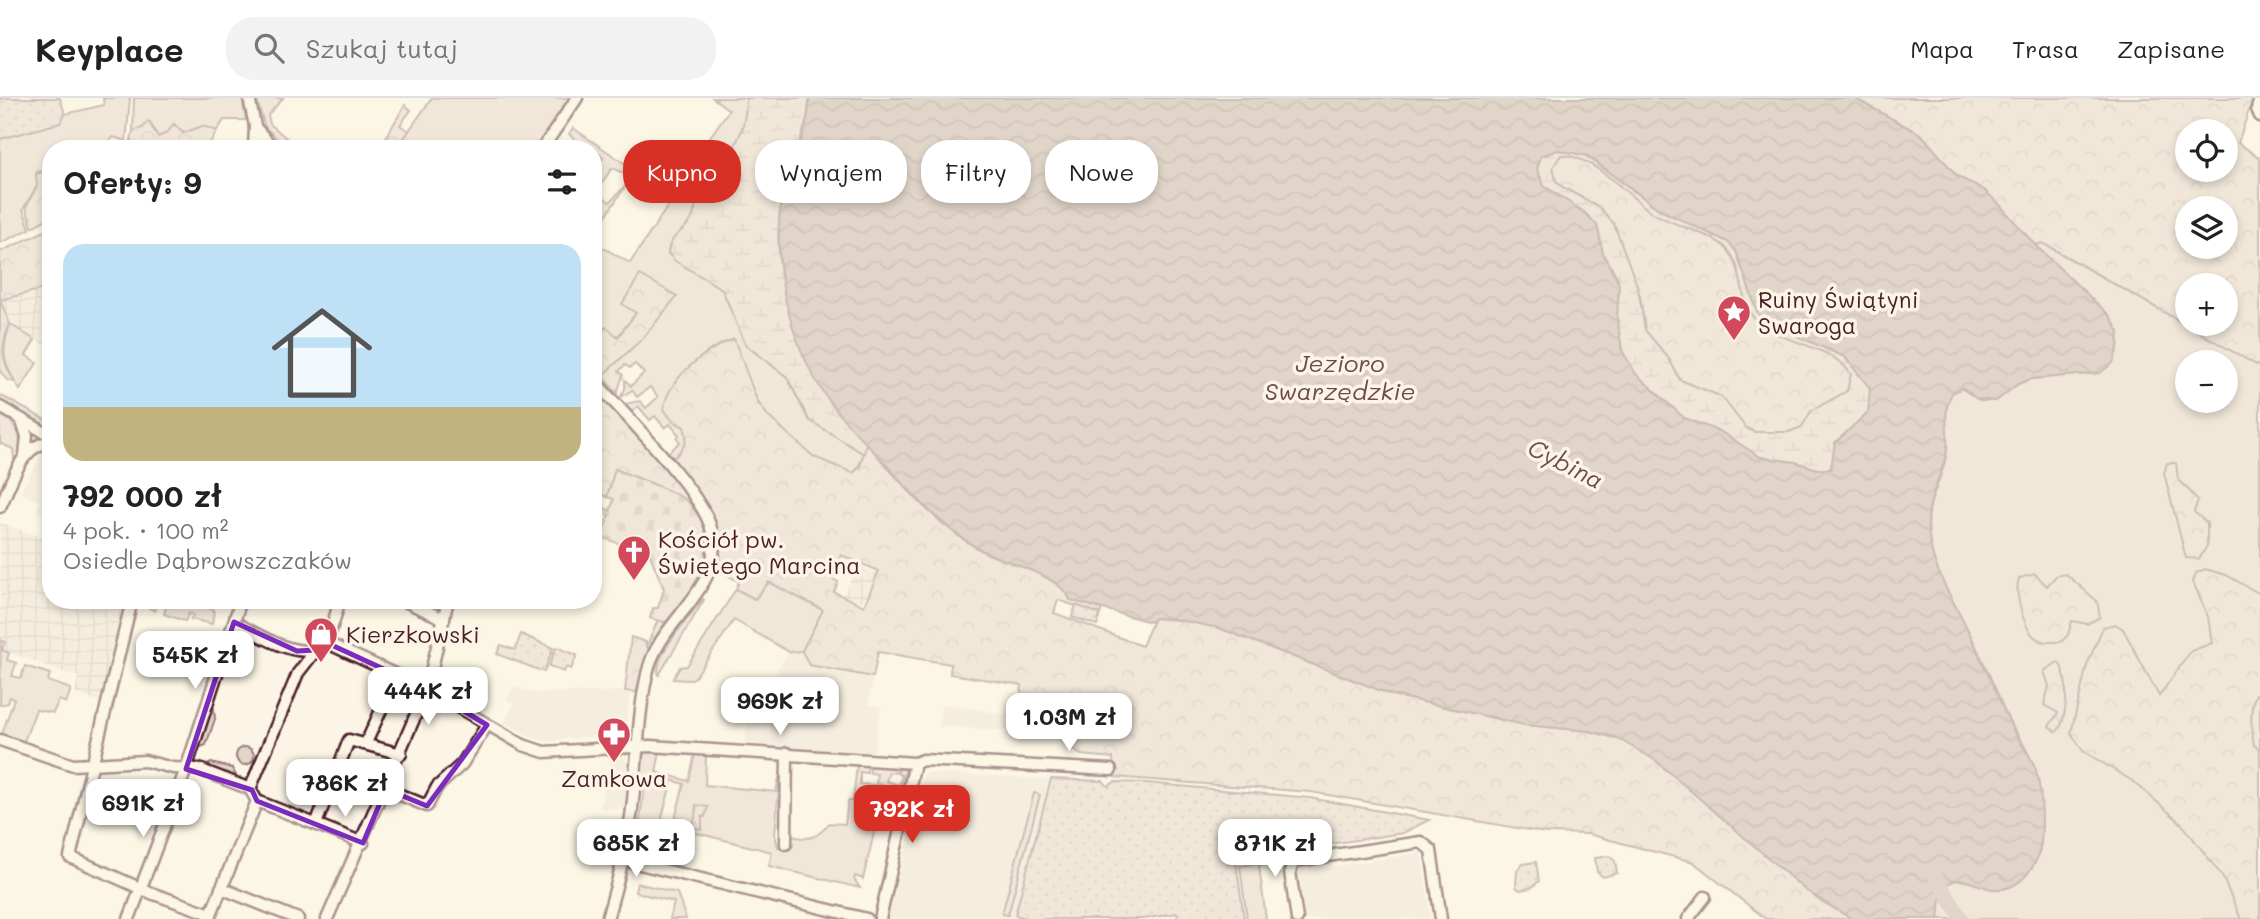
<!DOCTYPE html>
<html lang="pl">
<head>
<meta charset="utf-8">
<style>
  :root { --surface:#fff; --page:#f2f2f2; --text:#222; --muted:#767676; --line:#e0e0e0; --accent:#d93025 }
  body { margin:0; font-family:Mali,sans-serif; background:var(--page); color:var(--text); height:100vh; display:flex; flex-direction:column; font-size:26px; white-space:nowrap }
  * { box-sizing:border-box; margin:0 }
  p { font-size:23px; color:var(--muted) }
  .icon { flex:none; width:38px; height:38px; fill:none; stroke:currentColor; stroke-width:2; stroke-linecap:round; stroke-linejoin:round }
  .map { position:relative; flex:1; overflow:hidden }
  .panel { position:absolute; left:42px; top:42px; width:560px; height:469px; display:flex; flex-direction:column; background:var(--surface); border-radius:28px; box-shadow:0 4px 10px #0003 }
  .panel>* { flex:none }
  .top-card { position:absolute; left:623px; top:42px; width:665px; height:63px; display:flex; gap:14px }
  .buttons { position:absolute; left:2175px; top:21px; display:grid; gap:14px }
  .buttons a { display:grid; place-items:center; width:63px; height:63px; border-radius:50%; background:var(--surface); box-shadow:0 4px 10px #0003; font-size:35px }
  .price { position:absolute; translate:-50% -60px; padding:0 16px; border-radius:14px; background:#fff; color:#222; font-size:23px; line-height:46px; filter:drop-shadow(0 2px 4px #0008) }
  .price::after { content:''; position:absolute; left:50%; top:42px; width:21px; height:16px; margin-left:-10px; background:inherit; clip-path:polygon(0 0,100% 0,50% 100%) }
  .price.selected { background:var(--accent); color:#fff }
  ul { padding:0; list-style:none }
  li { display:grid; align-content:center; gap:14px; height:371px; padding:0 21px }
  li+li { border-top:2px solid var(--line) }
  li span { display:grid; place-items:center; height:217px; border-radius:21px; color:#555 }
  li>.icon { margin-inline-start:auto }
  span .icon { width:126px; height:126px; fill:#fffc; stroke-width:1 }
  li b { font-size:30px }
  h2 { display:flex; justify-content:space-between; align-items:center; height:84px; padding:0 21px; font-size:30px }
  .chip { padding:0 24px; border-radius:28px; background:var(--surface); box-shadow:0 4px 10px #0003; font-size:24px; line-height:63px }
  .chip.selected { background:var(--accent); color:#fff }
  header { display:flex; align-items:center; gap:42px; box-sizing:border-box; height:98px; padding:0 35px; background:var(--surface); border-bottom:2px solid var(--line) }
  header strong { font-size:33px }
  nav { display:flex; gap:38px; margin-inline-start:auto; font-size:24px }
  .search { width:490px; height:63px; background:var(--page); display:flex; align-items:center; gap:18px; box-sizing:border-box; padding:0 24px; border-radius:28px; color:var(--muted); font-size:26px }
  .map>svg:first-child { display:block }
</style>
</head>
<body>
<header>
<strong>Keyplace</strong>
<div class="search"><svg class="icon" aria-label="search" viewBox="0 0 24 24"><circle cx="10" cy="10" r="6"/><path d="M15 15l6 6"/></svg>Szukaj tutaj</div>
<nav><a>Mapa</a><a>Trasa</a><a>Zapisane</a></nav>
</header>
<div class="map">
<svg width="2260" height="821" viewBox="0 0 2260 821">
  <defs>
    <pattern id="industrial-grid" width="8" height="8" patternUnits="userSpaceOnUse" patternTransform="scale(1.75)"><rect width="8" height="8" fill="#eee5d7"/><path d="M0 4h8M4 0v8" fill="none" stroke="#cec4b9"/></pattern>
    <pattern id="forest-crowns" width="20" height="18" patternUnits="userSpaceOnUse" patternTransform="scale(1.75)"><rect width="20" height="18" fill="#e2d5ca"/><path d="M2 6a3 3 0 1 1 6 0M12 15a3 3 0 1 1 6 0" fill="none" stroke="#c3b6ae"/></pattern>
    <pattern id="wetland-marsh" width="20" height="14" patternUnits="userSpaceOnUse" patternTransform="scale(1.75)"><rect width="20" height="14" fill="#e2d5ca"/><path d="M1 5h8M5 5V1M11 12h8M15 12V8" fill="none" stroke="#c3b6ae"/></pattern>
    <pattern id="cemetery-stones" width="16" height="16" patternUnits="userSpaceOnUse" patternTransform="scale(1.75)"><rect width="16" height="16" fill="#e2d5ca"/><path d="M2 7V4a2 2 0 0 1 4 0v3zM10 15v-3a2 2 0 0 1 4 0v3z" fill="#c3b6ae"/></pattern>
    <pattern id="park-dots" width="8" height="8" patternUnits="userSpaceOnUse" patternTransform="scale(1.75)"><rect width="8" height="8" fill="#e2d5ca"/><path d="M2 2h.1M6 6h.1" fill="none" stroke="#c3b6ae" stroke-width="1.8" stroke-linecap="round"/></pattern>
    <pattern id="water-waves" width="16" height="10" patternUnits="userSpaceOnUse" patternTransform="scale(1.75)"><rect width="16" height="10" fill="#c0aca5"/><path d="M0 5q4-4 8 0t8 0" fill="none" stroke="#9e8b87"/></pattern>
  </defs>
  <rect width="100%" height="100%" fill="#fcf5e5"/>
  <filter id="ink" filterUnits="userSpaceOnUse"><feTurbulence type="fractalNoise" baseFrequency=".0143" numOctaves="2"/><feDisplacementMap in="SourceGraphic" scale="14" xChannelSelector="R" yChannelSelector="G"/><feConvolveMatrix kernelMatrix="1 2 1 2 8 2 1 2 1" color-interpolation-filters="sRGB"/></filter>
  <g filter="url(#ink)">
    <g fill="#eee5d7">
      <path d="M41 358 51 359V420L36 415 40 404 20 394Z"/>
      <path d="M802 553 809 567 873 579 868 606 881 609 873 656 745 646 749 616 789 554Z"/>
      <path d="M513 589 535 595 631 593 624 635 550 643 536 641 504 625 514 606 507 602Z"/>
      <path d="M1012 596H1018L1012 633 939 628 942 606 1009 617Z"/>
      <path d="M610 658 624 659 630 667 627 712 600 710Z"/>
      <path d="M927 675 1051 681 1014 821H884L888 803 892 804 924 677Z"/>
      <path d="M1421 755 1431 821H1305L1297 774Z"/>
    </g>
    <g fill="url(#industrial-grid)">
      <path d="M51 189V251L10 226 0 202Z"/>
      <path d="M0 425 51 442V502H126L101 604 75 595 78 579 2 552 5 544 0 542Z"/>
      <path d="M857 467 878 476 869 499 860 504 844 497Z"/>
    </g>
    <g fill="#e2d5ca" stroke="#967a7a" stroke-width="2" fill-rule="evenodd">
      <path d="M103 0H130L126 43 113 39 104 51H51V71L37 74V88L23 111 30 131 0 145V41L60 25 65 16 104 7Z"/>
      <path d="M134 0H242L246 22H224L217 33 203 28 183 35 174 26 167 35 158 39 150 24 138 33H133Z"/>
      <path d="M256 0H283L268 17 270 26 299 51H288L265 29Z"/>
      <path d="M432 0H572L536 51H396Z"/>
      <path d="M713 0H746C748 40 723 72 699 102 694 108 696 115 692 122 683 136 669 136 668 156L722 191 747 248 787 279 807 319 864 356 856 374C829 379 773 330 760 307 748 288 742 262 734 241 707 250 667 281 664 311L672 322 684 329C691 345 683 350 672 362L667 356 680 344 677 340 679 337 670 326 665 330 655 318 650 322 638 308 631 314 625 306 640 303 646 310 658 299 650 289 637 299 632 292 620 300 625 291V282L631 288 644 275 635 266 630 270 625 267 619 273 623 277 617 295 602 278 643 239 677 198 636 215 617 239 606 229 593 243 599 231 593 227V144L630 165 674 99 667 94 672 87 665 82 668 77 650 64 646 69 641 63 643 54 681 80 729 12Z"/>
      <path d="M573 30 634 72 628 82V77L612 70 596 94 610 104 627 86 593 137V68L597 70 603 60 593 51H585L569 36Z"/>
      <path d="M2042 145 2260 269V821H1939C1941 809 1938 796 1948 786 1961 775 1979 790 1993 791 2019 794 2039 767 2041 744 2043 716 2040 687 2030 660 2025 646 2014 633 2007 619 1993 584 1978 551 1961 518 1947 492 1932 470 1929 440 1924 399 1943 386 1947 353 1949 333 1936 301 1959 289L1981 303H1996L2018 286 2031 281 2100 275C2118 256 2127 243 2110 218L2035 147ZM2188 264H2226V303H2188Z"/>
      <path d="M10 226 35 242 26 257 37 265 20 292C3 266 0 255 10 226Z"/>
      <path d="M0 297 51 325V332L0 303Z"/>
      <path d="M0 315C21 329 25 344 15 367L13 351 0 345Z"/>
      <path d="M769 484 823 512 802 553 789 554 734 522 695 579 690 582 673 581 680 569 687 568 736 491 755 501Z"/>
      <path d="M703 501 704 502 659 577C651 560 692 516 703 501Z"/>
      <path d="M150 502H212L209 510 214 512 212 526 191 521 193 517 189 515 185 523 164 516 166 509 158 506 155 513 149 510Z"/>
      <path d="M658 522 667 525 650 551 646 550Z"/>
      <path d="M1 542 5 544 2 552 9 555 7 562 16 565 12 578 21 580 25 568 50 576 48 583 71 591 66 605 59 602 53 615 36 612 24 643 2 636 14 601 10 599 8 605 0 607Z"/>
      <path d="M230 550 241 555 234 574 224 570Z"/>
      <path d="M213 602 215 621 206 647 198 650Z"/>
      <circle cx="245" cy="658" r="9"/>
      <path d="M644 654H660L656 674 689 683 695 656 706 657 705 687 776 694 780 675 775 737 778 749 790 745 788 737C808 743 817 741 829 725L845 726 848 703H853L857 667H868L867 675 860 674V686L876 687 877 676 870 675V668L897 670 896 675 889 674 886 683 899 687 902 677 898 676 899 671H905L901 691 879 686 884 693 863 781 855 778 854 781 860 790 769 768 772 754 673 729 684 686 672 682 660 727 668 730 659 765 631 756V743H637L646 678 639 676Z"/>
      <path d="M211 665 232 670 239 683 204 669Z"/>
      <path d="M1034 695 1040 697 1008 817 1002 816Z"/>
      <path d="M1272 763V766L1259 768 1266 821H1247L1240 768Z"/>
      <path d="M637 785 677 795 686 821H670L674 804 635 794Z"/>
    </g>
    <g fill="url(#forest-crowns)" stroke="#967a7a" stroke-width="2" fill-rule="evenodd">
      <path d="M1854 0H2253L2238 45 2260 60V269L2043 145 2035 147 1998 105 1984 92 1957 78 1922 37ZM2188 33H2226V72H2188ZM2188 110H2226V149H2188ZM2188 187H2226V226H2188Z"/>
      <path d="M405 7 411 12 400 27 409 33 396 51H379Z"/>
      <path d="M148 23 158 39 167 35 174 26 183 35 203 28 217 33 207 51H129L133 33 143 30Z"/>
      <path d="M1561 57C1591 56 1627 96 1651 113 1670 127 1714 136 1727 151 1746 171 1737 206 1758 224 1785 247 1831 246 1851 276L1847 293 1812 313 1802 329 1789 334 1760 336 1746 330 1720 298 1680 282 1669 261 1645 232 1640 198 1614 126 1599 109 1562 89 1556 83 1553 69Z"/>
      <path d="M51 71V119L32 129 26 109 37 88 36 76Z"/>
      <path d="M51 130V189L0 202 10 226C0 248 1 263 15 284L7 282 0 273V154Z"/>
      <path d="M640 177 677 198 644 239 602 278 593 269V243L606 229 618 239 636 215 622 206Z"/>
      <path d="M734 241 758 305 769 319 814 359 853 375 860 369 866 345C901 384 936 429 984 454 1008 466 1060 477 1071 502L1102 511 1100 516 1058 502 1054 515 1142 548 1154 520 1188 523 1219 530 1392 597 1525 627 1589 633 1625 643 1655 662 1816 800 1852 821H1766L1693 764 1588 736 1546 735 1311 694 1114 679 1113 660 1081 657 1073 652V615L1019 611 1022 587 950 576 951 566 878 554 873 579 809 567 802 553 823 512 769 484 755 501 736 491 739 484 719 472C727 425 701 394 672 362 683 350 690 345 684 329L672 322 664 311C667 281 707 250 734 241ZM841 457 879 473 864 508 834 494 838 484 831 480Z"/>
      <path d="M593 285 697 404 708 426 711 463 705 470C719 402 665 392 615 371L607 399 593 392Z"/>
      <path d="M2167 365H2176L2178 381 2198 402 2194 414 2207 425V448L2199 461 2186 460 2164 375Z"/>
      <path d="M2205 471 2226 477 2260 496V591C2248 603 2251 631 2254 647L2260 652V821H2241L2222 778 2181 725 2134 684 2083 653 2071 635 2087 567 2103 529 2115 526 2123 531 2159 598 2191 553 2212 545 2208 519 2193 484 2196 475Z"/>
      <path d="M2035 476 2047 488 2056 478 2066 476 2097 503 2100 519 2087 526 2072 523 2068 537 2061 544C2054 544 2045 545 2039 542 2024 535 2014 495 2019 480Z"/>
      <path d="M631 539 646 544V549L650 551 638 594 625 593Z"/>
      <path d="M2058 564C2070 574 2068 627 2056 634L2049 628 2058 615 2044 607 2049 588 2044 573Z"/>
    </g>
    <g fill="url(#wetland-marsh)" stroke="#967a7a" stroke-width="2" fill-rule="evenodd">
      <path d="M746 0H809C810 33 789 59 783 91 765 190 801 273 866 345L864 356 809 322 787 279 745 246 722 191 675 163 668 155C671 138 679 136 689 125 695 119 693 112 697 106 718 71 748 44 746 0Z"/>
      <path d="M1558 52 1583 56 1660 112 1728 144 1736 153 1758 216 1774 228 1845 259 1870 290 1869 314 1835 345 1831 371H1817L1795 364 1760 359 1721 334 1684 320 1636 276 1622 253 1617 220 1618 180 1603 156 1597 127 1584 114 1544 88 1537 71 1541 58ZM1561 57C1591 56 1627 96 1650 113 1671 128 1712 134 1727 151 1746 171 1737 206 1758 224 1785 247 1831 246 1851 276L1847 293 1811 313 1802 329 1789 334H1754L1746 330 1722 299 1680 282 1669 261 1645 232 1638 190 1614 126 1599 109 1562 89 1556 83 1553 69Z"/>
    </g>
    <path fill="url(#cemetery-stones)" stroke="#967a7a" stroke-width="2" d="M615 371C636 380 660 387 681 399 690 404 697 414 702 423 720 463 690 496 667 525L650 520 653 510H658L664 491 650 457 601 439 609 417 600 416 602 408 610 413 614 401 607 399Z"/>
    <g fill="url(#park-dots)" stroke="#967a7a" stroke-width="2">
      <path d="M0 0H60L65 16 60 25 0 41Z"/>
      <path d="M1076 507 1100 516 1097 527 1072 519Z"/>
      <path d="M521 536 553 550 544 574 497 556 501 547 515 552Z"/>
      <path d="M556 549 577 557 571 571 566 569 564 574 549 568Z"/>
      <path d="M1051 681 1103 683 1108 688 1115 684 1146 685 1310 700 1429 722 1403 735 1276 754V759L1236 763 1244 821H1178L1177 815 1144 821H1030L1015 817Z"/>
      <path d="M696 707 708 709 705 719H702V732L691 729 695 720Z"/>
      <path d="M1609 758 1615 763 1617 775 1603 779 1597 774 1595 760Z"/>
      <path d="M1536 764 1539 783 1531 790 1520 792 1516 789 1517 772 1523 766Z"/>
    </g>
    <path fill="url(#water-waves)" stroke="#917474" stroke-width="2" fill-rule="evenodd" d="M809 0H1854L1922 37 1957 78 1984 92 1998 105 2035 147 2110 218 2119 234 2118 250 2113 265 2100 275 2031 281 2018 286 1996 303 1977 301 1963 290 1953 294C1940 314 1951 334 1946 356 1941 381 1927 400 1928 427 1929 464 1946 489 1962 521 1981 557 1996 595 2013 632 2020 645 2030 656 2035 669 2042 692 2043 719 2041 743 2039 767 2020 793 1994 791 1979 790 1962 775 1948 786 1938 795 1941 809 1939 821H1852L1805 792 1655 662 1615 639 1589 633 1525 627 1392 597 1219 530 1174 521 1155 520 1150 524 1070 502C1060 475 1001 465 976 449 939 426 911 395 883 363 867 346 850 330 836 312 792 256 774 182 780 112 784 73 810 38 809 0ZM1558 52 1588 58 1660 112 1728 144 1736 153 1758 216 1774 228 1845 259 1870 290 1868 314 1835 345 1831 371H1817L1795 364 1760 359 1721 334 1684 320 1636 276 1622 253 1617 220 1619 186 1603 156 1597 127 1584 114 1544 88 1537 71 1541 58Z"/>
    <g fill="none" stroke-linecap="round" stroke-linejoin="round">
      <path stroke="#c0aca5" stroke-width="14" d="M1935 778 1962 821"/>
      <g stroke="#4a1f2b" stroke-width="15">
        <g id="minor">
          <path d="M249 0 255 28 254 51"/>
          <path d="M2260 0 2257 11 2260 18"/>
          <path d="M255 29 274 51"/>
          <path d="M542 51 577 0"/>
          <path d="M593 281C622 314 701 393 711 430 726 486 671 514 652 560 639 593 637 664 633 702 629 743 618 782 607 821"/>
          <path d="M0 309 51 338"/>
          <path d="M21 321 27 338 25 357"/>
          <path d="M0 409C12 385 20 346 51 344"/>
          <path d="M132 502 70 759 151 795 211 816"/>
          <path d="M402 502 444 521"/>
          <path d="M234 524C254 534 307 569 325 544 332 533 336 515 340 502"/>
          <path d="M325 544 427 591 523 647 544 654 650 648 915 665 923 662 1111 672"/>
          <path d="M0 642 73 667 145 663 173 670 199 671 250 691"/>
          <path d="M366 645 397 577"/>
          <path d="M250 691 298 575 316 552"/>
          <path d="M250 691 257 703 363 745"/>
          <path d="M386 691 427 708 437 689 462 666 487 627"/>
          <path d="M316 726 349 642 401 656"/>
          <path d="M786 746 787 655"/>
          <path d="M623 762 867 821"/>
          <path d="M221 790 298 821"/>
          <path d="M129 821 186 671 241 502"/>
          <path d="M209 821 257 703"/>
          <path d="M327 821 427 591 448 502"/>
          <path d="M880 821 915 665"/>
          <path d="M1297 821 1290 774 1294 763 1421 744 1431 752 1441 821"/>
          <path d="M1688 821 1705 799"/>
        </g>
      </g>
      <use href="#minor" stroke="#fcf5e5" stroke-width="10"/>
    </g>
  </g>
  <path d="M0 0H2260V821H0ZM234 524 297 553 316 552 325 544 427 591 487 627 427 708 386 691 363 745 257 703 252 692 186 671Z" fill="#fcf5e5" fill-opacity=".55" fill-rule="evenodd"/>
  <path fill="none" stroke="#7b2cbf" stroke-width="5" stroke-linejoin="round" d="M234 524 297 553 316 552 325 544 427 591 487 627 427 708 386 691 363 745 257 703 252 692 186 671Z"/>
  <defs>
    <g id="sight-pin" transform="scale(1.75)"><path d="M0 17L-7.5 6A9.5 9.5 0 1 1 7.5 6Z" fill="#d1495b" stroke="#fcf5e5"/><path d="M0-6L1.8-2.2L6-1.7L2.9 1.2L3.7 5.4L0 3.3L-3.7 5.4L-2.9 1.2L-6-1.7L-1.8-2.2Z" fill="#fff"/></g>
    <g id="church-pin" transform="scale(1.75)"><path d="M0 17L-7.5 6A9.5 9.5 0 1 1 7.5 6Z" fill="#d1495b" stroke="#fcf5e5"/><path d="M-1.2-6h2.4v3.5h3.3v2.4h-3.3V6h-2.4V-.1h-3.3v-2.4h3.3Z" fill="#fff"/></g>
    <g id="shop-pin" transform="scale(1.75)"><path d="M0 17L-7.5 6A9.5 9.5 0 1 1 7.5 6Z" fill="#d1495b" stroke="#fcf5e5"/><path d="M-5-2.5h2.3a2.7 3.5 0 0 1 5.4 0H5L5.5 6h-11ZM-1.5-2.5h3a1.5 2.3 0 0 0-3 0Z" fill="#fff"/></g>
    <g id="pharmacy-pin" transform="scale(1.75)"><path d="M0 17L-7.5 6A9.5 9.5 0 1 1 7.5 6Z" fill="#d1495b" stroke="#fcf5e5"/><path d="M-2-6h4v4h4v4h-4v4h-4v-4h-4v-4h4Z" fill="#fff"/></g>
  </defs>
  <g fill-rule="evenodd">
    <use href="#sight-pin" x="1734" y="214"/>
    <use href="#church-pin" x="634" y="454"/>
    <use href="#shop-pin" x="321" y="536"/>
    <use href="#pharmacy-pin" x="614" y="636"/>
  </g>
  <g text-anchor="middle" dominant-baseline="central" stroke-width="7" stroke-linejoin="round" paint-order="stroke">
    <g font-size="23" fill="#4a1f2b" stroke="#fcf5e5" text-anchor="start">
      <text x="1758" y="201">Ruiny Świątyni<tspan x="1758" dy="26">Swaroga</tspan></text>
      <text x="658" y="441">Kościół pw.<tspan x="658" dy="26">Świętego Marcina</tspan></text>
      <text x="346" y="536">Kierzkowski</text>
      <text x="614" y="680" text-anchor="middle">Zamkowa</text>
    </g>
    <g font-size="24" font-style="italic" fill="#6d4950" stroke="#fcf5e5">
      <text x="1340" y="264">Jezioro<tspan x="1340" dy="28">Swarzędzkie</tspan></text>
      <text transform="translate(1566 365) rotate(27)">Cybina</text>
    </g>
  </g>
</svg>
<div class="buttons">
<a><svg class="icon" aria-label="locate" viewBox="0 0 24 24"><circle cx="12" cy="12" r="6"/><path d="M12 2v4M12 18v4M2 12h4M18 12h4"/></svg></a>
<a><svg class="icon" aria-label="layers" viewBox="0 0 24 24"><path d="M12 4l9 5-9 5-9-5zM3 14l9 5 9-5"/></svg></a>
<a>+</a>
<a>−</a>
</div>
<b class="price" style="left:195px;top:593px">545K zł</b>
<b class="price" style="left:428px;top:629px">444K zł</b>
<b class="price" style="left:780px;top:639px">969K zł</b>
<b class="price" style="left:1069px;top:655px">1.03M zł</b>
<b class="price" style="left:345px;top:721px">786K zł</b>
<b class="price" style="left:143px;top:741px">691K zł</b>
<b class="price selected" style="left:912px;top:747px">792K zł</b>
<b class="price" style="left:636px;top:781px">685K zł</b>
<b class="price" style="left:1275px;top:781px">871K zł</b>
<div class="top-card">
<a class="chip selected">Kupno</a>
<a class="chip">Wynajem</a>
<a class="chip">Filtry</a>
<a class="chip">Nowe</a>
</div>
<section class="panel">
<h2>Oferty: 9<svg class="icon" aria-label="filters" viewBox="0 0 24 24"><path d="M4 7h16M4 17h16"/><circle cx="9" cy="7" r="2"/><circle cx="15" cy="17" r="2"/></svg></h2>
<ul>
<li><span style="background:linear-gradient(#bfe0f5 75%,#c2b280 0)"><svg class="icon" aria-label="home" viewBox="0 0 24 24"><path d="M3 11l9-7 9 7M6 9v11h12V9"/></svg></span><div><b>792 000 zł</b><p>4 pok. · 100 m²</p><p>Osiedle Dąbrowszczaków</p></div></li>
</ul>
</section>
</div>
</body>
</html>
